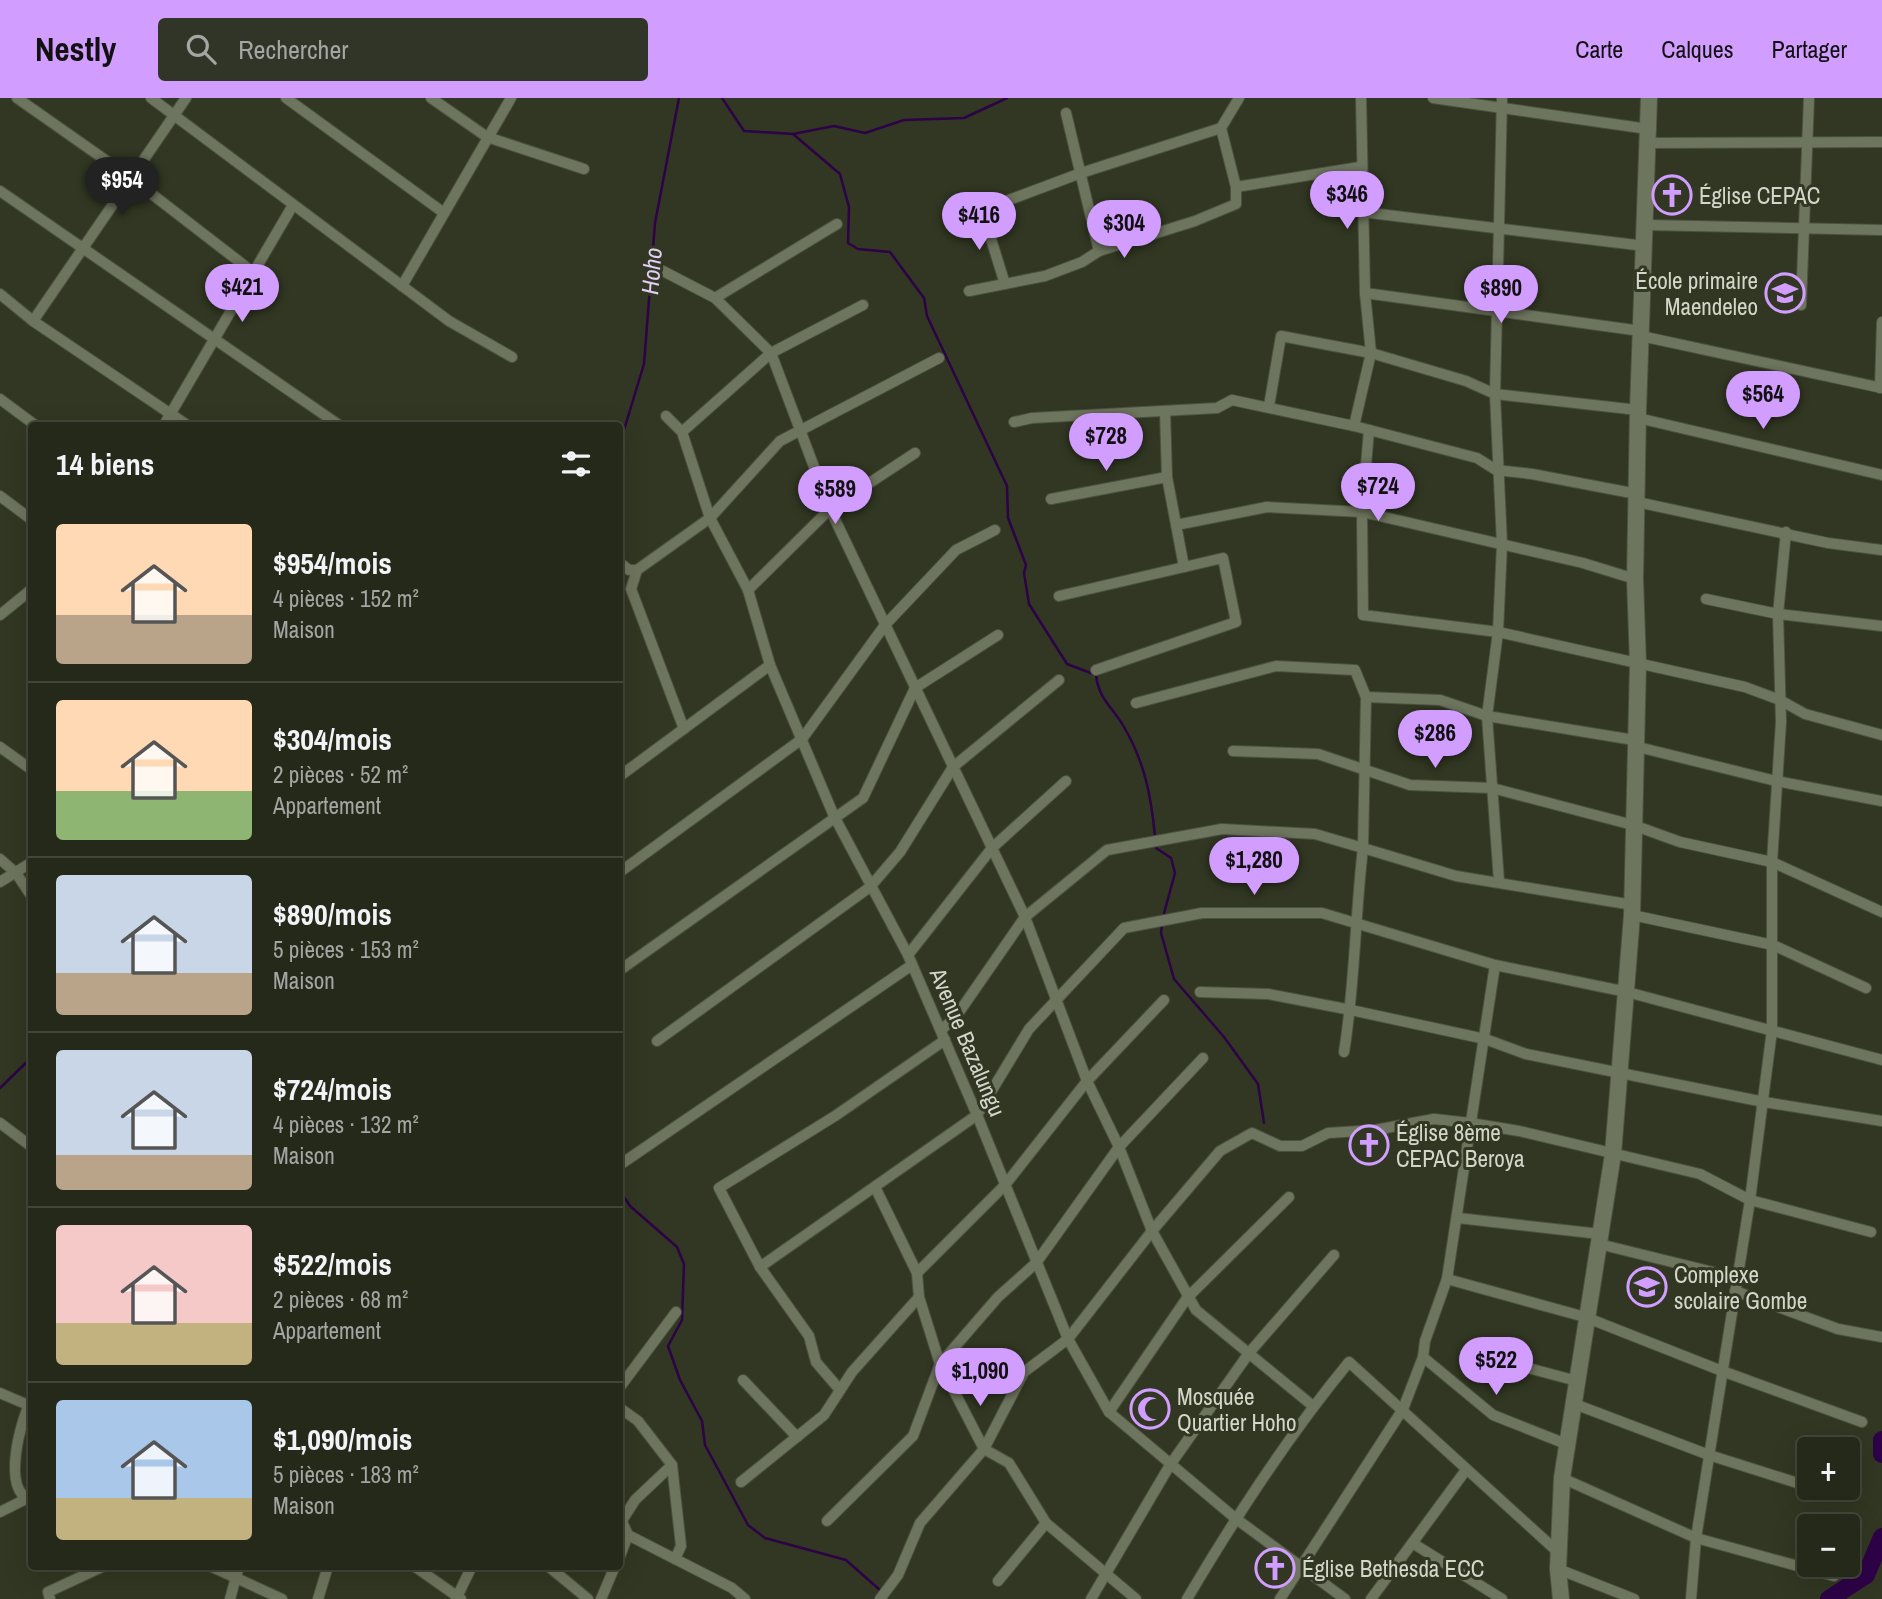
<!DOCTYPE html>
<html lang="fr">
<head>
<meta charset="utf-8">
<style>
  :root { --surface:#25291a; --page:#313527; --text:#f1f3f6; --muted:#a3a6a2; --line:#424539; --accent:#d19dfe }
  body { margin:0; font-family:"Archivo Narrow",sans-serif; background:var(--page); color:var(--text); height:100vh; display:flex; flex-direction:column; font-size:26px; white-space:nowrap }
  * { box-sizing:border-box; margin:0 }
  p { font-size:23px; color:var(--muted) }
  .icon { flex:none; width:38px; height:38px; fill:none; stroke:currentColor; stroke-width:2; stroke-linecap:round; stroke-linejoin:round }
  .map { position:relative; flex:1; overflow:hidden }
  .panel { position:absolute; left:28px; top:324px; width:595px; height:1148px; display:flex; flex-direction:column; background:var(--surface); border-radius:7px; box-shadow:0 7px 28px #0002,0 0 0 2px var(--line) }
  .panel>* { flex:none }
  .buttons { position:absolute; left:1797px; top:1339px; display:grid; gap:14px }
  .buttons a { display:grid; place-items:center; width:63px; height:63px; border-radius:7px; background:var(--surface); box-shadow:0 7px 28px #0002,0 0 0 2px var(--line); font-size:35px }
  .price { position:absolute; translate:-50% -60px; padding:0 16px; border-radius:24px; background:var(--accent); color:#111; font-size:23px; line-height:46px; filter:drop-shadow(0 2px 4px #0008) }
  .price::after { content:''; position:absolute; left:50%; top:42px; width:21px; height:16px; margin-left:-10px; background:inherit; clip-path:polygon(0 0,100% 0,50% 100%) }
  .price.selected { background:#222; color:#fff }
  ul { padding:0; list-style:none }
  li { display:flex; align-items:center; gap:21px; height:175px; padding:0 28px }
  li+li { border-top:2px solid var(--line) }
  li span { display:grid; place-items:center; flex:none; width:196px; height:140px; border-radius:7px; color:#555 }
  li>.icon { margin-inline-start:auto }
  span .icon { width:84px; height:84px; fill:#fffc; stroke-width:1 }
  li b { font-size:30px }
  h2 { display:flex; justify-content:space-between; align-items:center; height:84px; padding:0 28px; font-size:30px }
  header { display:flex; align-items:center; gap:42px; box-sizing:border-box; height:98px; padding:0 35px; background:var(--accent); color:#111 }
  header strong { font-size:33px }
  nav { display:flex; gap:38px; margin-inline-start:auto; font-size:24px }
  .search { width:490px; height:63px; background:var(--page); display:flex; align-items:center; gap:18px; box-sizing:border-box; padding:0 24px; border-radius:7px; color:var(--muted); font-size:26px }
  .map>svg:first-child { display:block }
</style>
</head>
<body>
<header>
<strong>Nestly</strong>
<div class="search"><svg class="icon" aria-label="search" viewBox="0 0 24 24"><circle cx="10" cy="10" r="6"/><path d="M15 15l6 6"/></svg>Rechercher</div>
<nav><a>Carte</a><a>Calques</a><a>Partager</a></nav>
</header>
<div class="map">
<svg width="1882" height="1501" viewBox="0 0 1882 1501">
  <rect width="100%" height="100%" fill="#313722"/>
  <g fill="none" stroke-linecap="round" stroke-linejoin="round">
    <g stroke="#2d0247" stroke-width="2.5">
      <path d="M722 0 744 33 793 36 834 28 865 35 904 22 964 20 1007 0"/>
      <path d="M793 36 840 76 849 109 848 145 858 151 890 154 924 200 927 218 1007 388 1008 420 1026 467 1024 475 1029 506 1067 566 1096 577C1099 602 1112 608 1124 629 1145 665 1151 698 1155 738"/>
      <path d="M620 345 644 266 655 125 679 0"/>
      <path d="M1156 745V750L1171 760 1175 775 1163 819"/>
      <path d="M1162 826 1161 835 1174 881 1224 939 1258 986 1264 1025"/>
      <path d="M0 990 32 959"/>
      <path d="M620 1093 630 1108 677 1149 684 1166 682 1222 668 1248 680 1282 702 1323 705 1347 748 1427 765 1440 846 1462 881 1493"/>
    </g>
    <g stroke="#2d0247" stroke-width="18">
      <path d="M1882 1342V1356"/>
      <path d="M1829 1501 1866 1477 1882 1439"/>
    </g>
    <g stroke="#4d5240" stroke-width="12">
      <g id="street">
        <path d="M17 0 131 80 254 175"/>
        <path d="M151 0 449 223 512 259"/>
        <path d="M286 0 444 115"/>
        <path d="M431 0 487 39 584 71"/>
        <path d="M1433 0 1648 31"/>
        <path d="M1066 15 1099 153"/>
        <path d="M1647 45 1882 44"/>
        <path d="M1236 89 1360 69"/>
        <path d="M0 93 339 327"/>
        <path d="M1362 114 1645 148"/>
        <path d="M1645 127 1882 132"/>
        <path d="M663 173 715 200 771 255 830 411 1025 819 1087 983 1119 1049 1152 1133 1196 1212 1313 1308"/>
        <path d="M1005 186 982 112 1081 75 1221 30"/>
        <path d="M402 188 511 0"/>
        <path d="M969 193 1045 178 1082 164 1099 153 1195 123 1236 106V89L1221 30 1239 0"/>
        <path d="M1365 195 1641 233"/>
        <path d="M0 196 33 223 187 327"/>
        <path d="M715 200 837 126"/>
        <path d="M1801 207 1809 0"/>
        <path d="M33 223 186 0"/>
        <path d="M1641 238 1882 290"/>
        <path d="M1880 290 1882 224"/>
        <path d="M0 301 35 327"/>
        <path d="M1269 308 1281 238 1371 255 1466 283 1495 296 1638 312"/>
        <path d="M1165 313 1167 379 1184 469"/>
        <path d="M666 318 682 334 710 420 748 492 770 567 834 718 908 857 977 1017 1068 1241 1109 1314 1235 1420 1345 1501"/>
        <path d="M1638 320 1882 377"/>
        <path d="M1014 324 1032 320 1217 310 1232 302 1354 328 1477 360 1496 372 1532 376 1637 396"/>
        <path d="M164 327 293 107"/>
        <path d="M1354 328 1371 255 1365 195 1361 0"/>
        <path d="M1369 332 1362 414 1363 517 1498 534 1745 589 1780 602 1805 616 1882 637"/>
        <path d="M682 334 771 255 863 207"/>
        <path d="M0 398 32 422"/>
        <path d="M1051 401 1167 379"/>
        <path d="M1637 404 1828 445 1882 452"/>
        <path d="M1176 427 1267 409 1362 414 1583 465 1635 481"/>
        <path d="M620 465 629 472H637L710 420 780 343 939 260"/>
        <path d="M637 472 631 491 684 631"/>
        <path d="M748 492 830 411 915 355"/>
        <path d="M1059 498 1223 460 1236 524 1096 572"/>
        <path d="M1706 501 1778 516 1882 528"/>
        <path d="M0 517 32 491"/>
        <path d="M1366 599 1440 602 1487 618 1634 642"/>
        <path d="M1136 605 1276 568 1355 572 1366 599 1363 750 1456 778 1633 807"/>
        <path d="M1634 648 1776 683 1882 703"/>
        <path d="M0 649 32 672"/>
        <path d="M1233 653 1318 656 1410 687 1492 690 1633 727 1680 744 1772 764 1882 814"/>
        <path d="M620 678 770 567"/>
        <path d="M0 761 16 775 32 799"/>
        <path d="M620 774 802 641 885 527 956 452 995 432"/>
        <path d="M1499 783 1487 618 1498 534 1502 446 1495 296 1502 0"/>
        <path d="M0 784 32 764"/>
        <path d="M1632 817 1773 847 1866 890"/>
        <path d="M908 857 992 750 1066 683"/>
        <path d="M620 872 863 700 915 590 998 537"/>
        <path d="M1200 894 1268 896 1351 912 1485 941 1526 956 1764 1004 1882 1023"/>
        <path d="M941 932 955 920 1025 819 1107 752 1222 731 1315 736 1363 750C1355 818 1355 887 1344 954"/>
        <path d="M657 943 870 789 900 754 953 669 1059 582"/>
        <path d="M0 1025 32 1049"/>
        <path d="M621 1066 912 867"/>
        <path d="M875 1089 917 1175 919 1199 940 1266 984 1351 1009 1365 1046 1425 1136 1501"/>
        <path d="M1458 1120 1600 1136"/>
        <path d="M1599 1146 1737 1180"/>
        <path d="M760 1169 977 1017 1029 931 1124 830 1202 815H1322L1495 867 1627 894 1882 962"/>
        <path d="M917 1175 1005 1087 1087 983 1164 902"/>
        <path d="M1447 1181 1585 1219 1722 1273 1862 1324"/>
        <path d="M1735 1193 1838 1231 1882 1239"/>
        <path d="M1468 1254 1577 1283"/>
        <path d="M1423 1259 1493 1317 1566 1346"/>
        <path d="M743 1282 797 1339"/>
        <path d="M620 1289 676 1214"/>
        <path d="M840 1292 816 1264 809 1238 760 1169 719 1090 835 1018 945 942"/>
        <path d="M0 1295 28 1307"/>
        <path d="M32 1300C21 1321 0 1395 32 1402"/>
        <path d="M1572 1305 1709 1357 1810 1389"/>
        <path d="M620 1310 638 1323 672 1367 681 1448 675 1461"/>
        <path d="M1109 1314 1187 1200 1289 1099"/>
        <path d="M1562 1380 1696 1440 1834 1478"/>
        <path d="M741 1384 824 1317 852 1274 919 1199"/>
        <path d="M1813 1390 1850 1398"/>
        <path d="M0 1414 26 1401"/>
        <path d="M620 1419 628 1437 620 1458"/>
        <path d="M623 1421 635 1402 672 1367"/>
        <path d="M827 1423 913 1338 940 1266 998 1199 1036 1165 1119 1049 1203 960"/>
        <path d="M628 1437 732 1490 745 1501"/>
        <path d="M1414 1446 1502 1501"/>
        <path d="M210 1468 282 1501"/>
        <path d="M414 1468 461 1501"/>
        <path d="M548 1468 588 1501"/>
        <path d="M1558 1471 1634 1501"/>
        <path d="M998 1483 1046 1425"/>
        <path d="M50 1501 48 1494 104 1468"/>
        <path d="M230 1501 239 1468"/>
        <path d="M318 1501 328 1468"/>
        <path d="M456 1501 472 1468"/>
        <path d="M601 1501 615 1468"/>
        <path d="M880 1501 898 1477 920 1425 984 1351 1024 1274 1068 1241 1152 1133 1220 1053 1252 1035 1280 1048H1302L1328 1035 1375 1032 1434 1021 1470 1025 1519 1033 1700 1076 1750 1102 1871 1134"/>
        <path d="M1091 1501 1170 1367 1249 1255 1334 1157"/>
        <path d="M1187 1501C1236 1418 1288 1338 1349 1264L1559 1455"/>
        <path d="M1280 1501 1403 1311 1423 1259 1425 1243 1447 1181 1495 867"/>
        <path d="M1371 1501 1466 1372"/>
        <path d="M1691 1501 1696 1440 1750 1102 1772 932V764L1781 624 1778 516 1786 434"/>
      </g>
    </g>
    <g stroke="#4d5240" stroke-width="18">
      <path id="secondary" d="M1561 1501 1558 1471 1562 1380 1613 1056 1632 817 1638 566 1635 481 1638 312 1649 0"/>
    </g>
    <use href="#street" stroke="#6e755e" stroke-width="10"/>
    <use href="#secondary" stroke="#6e755e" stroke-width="16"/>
  </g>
  <defs>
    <g id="church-ring" transform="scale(2.0125)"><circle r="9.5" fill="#313722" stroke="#d19dfe" stroke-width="1.5"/><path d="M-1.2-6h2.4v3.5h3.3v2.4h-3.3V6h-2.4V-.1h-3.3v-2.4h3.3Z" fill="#d19dfe"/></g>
    <g id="school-ring" transform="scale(2.0125)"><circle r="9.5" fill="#313722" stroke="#d19dfe" stroke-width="1.5"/><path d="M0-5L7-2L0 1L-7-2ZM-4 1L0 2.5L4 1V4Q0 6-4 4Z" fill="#d19dfe"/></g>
    <g id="mosque-ring" transform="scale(2.0125)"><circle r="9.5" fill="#313722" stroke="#d19dfe" stroke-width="1.5"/><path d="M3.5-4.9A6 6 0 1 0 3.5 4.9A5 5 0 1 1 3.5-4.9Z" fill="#d19dfe"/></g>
  </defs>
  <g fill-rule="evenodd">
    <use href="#church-ring" x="1672" y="97"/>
    <use href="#school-ring" x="1785" y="195"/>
    <use href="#church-ring" x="1369" y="1047"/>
    <use href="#school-ring" x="1647" y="1189"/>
    <use href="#mosque-ring" x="1150" y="1311"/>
    <use href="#church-ring" x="1275" y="1470"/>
  </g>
  <g text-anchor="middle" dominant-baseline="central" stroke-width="6" stroke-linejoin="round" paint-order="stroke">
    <g font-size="23" fill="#d3d7ca" stroke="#313722" text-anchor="start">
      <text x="1699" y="97">Église CEPAC</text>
      <text x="1758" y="182" text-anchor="end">École primaire<tspan x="1758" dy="26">Maendeleo</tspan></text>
      <text x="1396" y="1034">Église 8ème<tspan x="1396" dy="26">CEPAC Beroya</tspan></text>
      <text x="1674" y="1176">Complexe<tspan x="1674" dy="26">scolaire Gombe</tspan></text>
      <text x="1177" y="1298">Mosquée<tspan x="1177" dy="26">Quartier Hoho</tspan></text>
      <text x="1302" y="1470">Église Bethesda ECC</text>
    </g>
    <g font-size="23" fill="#d3d7ca" stroke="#313722">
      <text transform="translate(968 944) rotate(67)">Avenue Bazalungu</text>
    </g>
    <g font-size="24" font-style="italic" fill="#e2cdf6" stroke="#313722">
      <text transform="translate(651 173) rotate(-85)">Hoho</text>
    </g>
  </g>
</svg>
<div class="buttons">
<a>+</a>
<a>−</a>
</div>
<b class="price selected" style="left:122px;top:119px">$954</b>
<b class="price" style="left:1347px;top:133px">$346</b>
<b class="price" style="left:979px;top:154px">$416</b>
<b class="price" style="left:1124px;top:162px">$304</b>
<b class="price" style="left:242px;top:226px">$421</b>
<b class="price" style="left:1501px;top:227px">$890</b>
<b class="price" style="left:1763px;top:333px">$564</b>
<b class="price" style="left:1106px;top:375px">$728</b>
<b class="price" style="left:1378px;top:425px">$724</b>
<b class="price" style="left:835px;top:428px">$589</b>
<b class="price" style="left:1435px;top:672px">$286</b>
<b class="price" style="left:1254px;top:799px">$1,280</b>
<b class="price" style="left:1496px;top:1299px">$522</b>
<b class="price" style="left:980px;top:1310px">$1,090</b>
<section class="panel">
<h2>14 biens<svg class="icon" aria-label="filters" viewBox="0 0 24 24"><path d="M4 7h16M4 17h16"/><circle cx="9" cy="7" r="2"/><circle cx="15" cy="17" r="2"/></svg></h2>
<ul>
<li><span style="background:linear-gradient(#ffd9b3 65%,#b9a48a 0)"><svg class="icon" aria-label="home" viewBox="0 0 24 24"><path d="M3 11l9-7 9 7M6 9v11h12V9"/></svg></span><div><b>$954/mois</b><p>4 pièces · 152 m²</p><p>Maison</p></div></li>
<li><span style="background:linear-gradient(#ffd9b3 65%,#8fb573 0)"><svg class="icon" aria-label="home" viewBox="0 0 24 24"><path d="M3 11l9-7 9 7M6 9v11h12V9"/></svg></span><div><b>$304/mois</b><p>2 pièces · 52 m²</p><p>Appartement</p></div></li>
<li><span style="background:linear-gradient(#c9d6e8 70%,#b9a48a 0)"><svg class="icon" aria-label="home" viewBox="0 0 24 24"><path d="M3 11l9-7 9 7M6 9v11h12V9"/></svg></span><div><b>$890/mois</b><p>5 pièces · 153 m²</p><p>Maison</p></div></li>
<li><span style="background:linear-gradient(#c9d6e8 75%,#b9a48a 0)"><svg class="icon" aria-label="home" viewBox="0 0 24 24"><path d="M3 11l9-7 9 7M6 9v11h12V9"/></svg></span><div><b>$724/mois</b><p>4 pièces · 132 m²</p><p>Maison</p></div></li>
<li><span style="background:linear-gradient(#f6c9c9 70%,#c2b280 0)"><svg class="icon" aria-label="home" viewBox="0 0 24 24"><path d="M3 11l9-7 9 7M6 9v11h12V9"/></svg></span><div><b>$522/mois</b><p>2 pièces · 68 m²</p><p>Appartement</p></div></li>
<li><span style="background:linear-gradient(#a9c7e8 70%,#c2b280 0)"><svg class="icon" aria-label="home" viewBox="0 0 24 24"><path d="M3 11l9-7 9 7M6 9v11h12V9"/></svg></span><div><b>$1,090/mois</b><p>5 pièces · 183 m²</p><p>Maison</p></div></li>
</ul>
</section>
</div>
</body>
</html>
